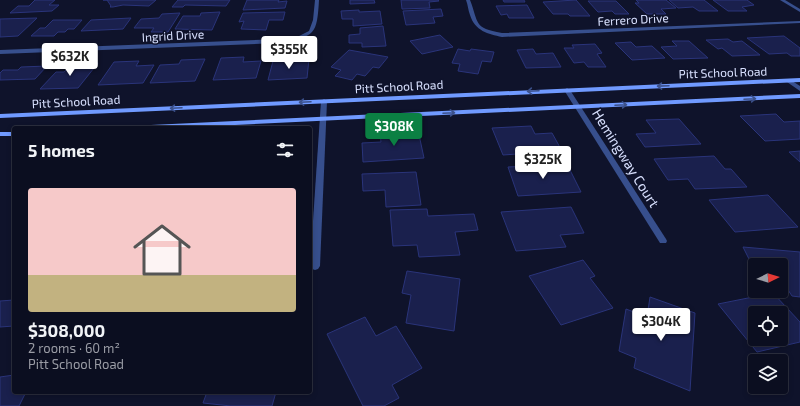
<!DOCTYPE html>
<html lang="en">
<head>
<meta charset="utf-8">
<style>
  :root { --surface:#0b0e20; --page:#191c2d; --text:#f1f3f6; --muted:#9a9ca5; --line:#2b2e3e; --accent:#0b8043 }
  body { margin:0; font-family:"Exo 2",sans-serif; background:var(--page); color:var(--text); height:100vh; display:flex; flex-direction:column; font-size:15px; white-space:nowrap }
  * { box-sizing:border-box; margin:0 }
  p { font-size:13px; color:var(--muted) }
  .icon { flex:none; width:22px; height:22px; fill:none; stroke:currentColor; stroke-width:2; stroke-linecap:round; stroke-linejoin:round }
  .map { position:relative; flex:1; overflow:hidden }
  .side { position:absolute; left:12px; top:126px; width:300px; height:268px; display:flex; flex-direction:column; background:var(--surface); border-radius:4px; box-shadow:0 2px 6px #0003,0 0 0 1px var(--line) }
  .side>* { flex:none }
  .needle { width:26px; rotate:85deg }
  .controls { position:absolute; left:748px; top:258px; display:grid; gap:8px }
  .controls a { display:grid; place-items:center; width:40px; height:40px; border-radius:4px; background:var(--surface); box-shadow:0 2px 6px #0003,0 0 0 1px var(--line); font-size:20px }
  .price { position:absolute; translate:-50% -34px; padding:0 9px; border-radius:4px; background:#fff; color:#222; font-size:13px; line-height:26px; filter:drop-shadow(0 1px 2px #0008) }
  .price::after { content:''; position:absolute; left:50%; top:24px; width:12px; height:9px; margin-left:-6px; background:inherit; clip-path:polygon(0 0,100% 0,50% 100%) }
  .price.on { background:var(--accent); color:#fff }
  ul { padding:0; list-style:none }
  li { display:grid; align-content:center; gap:8px; height:212px; padding:0 16px }
  li+li { border-top:1px solid var(--line) }
  li span { display:grid; place-items:center; height:124px; border-radius:4px; color:#555 }
  li>.icon { margin-inline-start:auto }
  span .icon { width:72px; height:72px; fill:#fffc; stroke-width:1 }
  li b { font-size:17px }
  h2 { display:flex; justify-content:space-between; align-items:center; height:48px; padding:0 16px; font-size:17px }
  .map>svg:first-child { display:block }
</style>
</head>
<body>
<div class="map">
<svg width="800" height="406" viewBox="0 0 800 406">
  <rect width="100%" height="100%" fill="#0f132b"/>
  <g fill="#1a204d" stroke="#2a347a" fill-rule="evenodd">
    <path d="M35 0H55L49 5H59L52 11 10 13 18 6H29Z"/>
    <path d="M103 0H156L149 6 123 5 113 7H110L111 6 107 0Z"/>
    <path d="M178 0H230L226 6 185 5 183 7H172Z"/>
    <path d="M247 0H279L278 2 287 1 285 8 243 10Z"/>
    <path d="M350 0H374L375 3 350 4Z"/>
    <path d="M401 0H438L439 1 429 2 430 8 402 9Z"/>
    <path d="M503 0H524L525 2H504Z"/>
    <path d="M576 0 590 16H570L568 14H553L543 2Z"/>
    <path d="M636 0H666L676 8 661 9 666 14H647L635 3H639Z"/>
    <path d="M669 0H704L718 11H699L693 7 678 8Z"/>
    <path d="M713 0H747L754 5 742 7 747 11H728Z"/>
    <path d="M588 1H616L629 14H615L612 11 598 12Z"/>
    <path d="M527 5 534 18H509L507 14 501 15 496 6Z"/>
    <path d="M441 9 443 16 433 17 435 23 406 25 403 11Z"/>
    <path d="M359 10V12L380 11 382 24 353 26V19H342L341 11Z"/>
    <path d="M220 12 212 30 175 29 183 16H200L201 13Z"/>
    <path d="M285 12 283 20H269L266 30 241 29 244 21 239 22 243 13Z"/>
    <path d="M180 13 168 32H151L154 28H134L141 19 159 18 162 14Z"/>
    <path d="M37 18 18 36 0 37V19Z"/>
    <path d="M131 18 123 29 81 31 91 20Z"/>
    <path d="M53 20H82L74 29H68L65 32H58L54 36H31L40 28H45Z"/>
    <path d="M383 26 386 46 362 47V43H349V35L360 34V28Z"/>
    <path d="M440 35 453 47 422 54 410 41Z"/>
    <path d="M784 36 800 48V56H791L787 53 769 54 747 38Z"/>
    <path d="M728 39 733 42 742 41 760 55 732 56 722 48 718 49 706 40Z"/>
    <path d="M672 41H689L708 58 673 59 661 47 677 46Z"/>
    <path d="M631 42 636 47 652 46 665 58 632 60 615 43Z"/>
    <path d="M595 44 602 53 597 54 606 67H588L584 62 574 63 564 48H574L572 45Z"/>
    <path d="M458 49 470 51 471 49 494 52 491 62 482 61 478 74 458 71 460 64 452 63Z"/>
    <path d="M533 49 536 54 553 53 561 67 526 68 517 50Z"/>
    <path d="M349 50 388 57 379 68 373 67 365 76 357 74 352 80 335 76 341 70 331 67Z"/>
    <path d="M244 57 243 62 261 61 256 78 213 80 221 58Z"/>
    <path d="M205 59 195 81 150 83 160 65 179 64 181 60Z"/>
    <path d="M309 59 307 78 268 80 273 61Z"/>
    <path d="M139 61 136 66 154 65 143 83 98 85 114 62Z"/>
    <path d="M98 63 78 88 40 89 56 72H64L72 64Z"/>
    <path d="M47 66 35 79 0 80V73L3 70H18L21 67Z"/>
    <path d="M776 114 784 122 800 121V139L765 141 740 116Z"/>
    <path d="M679 119 701 144 645 147 636 134 656 133 646 120Z"/>
    <path d="M531 126 535 134 552 133 562 151 503 155 492 128Z"/>
    <path d="M418 130 424 158 363 162 362 143 381 142 380 133Z"/>
    <path d="M800 151V162L789 152Z"/>
    <path d="M714 156 725 169H731L747 187 695 189 688 179 668 180 654 159Z"/>
    <path d="M567 164 581 192 518 196 508 167Z"/>
    <path d="M416 172 421 205 386 207 385 190 363 191 362 174Z"/>
    <path d="M768 195 798 227 735 232 709 200Z"/>
    <path d="M571 207 584 233 560 235 566 247 516 251 501 212Z"/>
    <path d="M427 209 428 216 474 214 478 230 455 232 460 255 419 257 417 245 393 246 390 210Z"/>
    <path d="M743 247 800 252V297L792 296 781 279V265H755V271Z"/>
    <path d="M583 260 595 276 590 278 613 308 561 325 529 276Z"/>
    <path d="M407 271 460 279 454 331 406 323 411 295 402 293Z"/>
    <path d="M773 293 800 322V342L757 352 718 304ZM755 313H781V339H755Z"/>
    <path d="M650 297 695 313 690 391 634 368 636 358 619 351 626 309 647 317Z"/>
    <path d="M14 300V326L0 327V301Z"/>
    <path d="M365 317 376 336 396 326 422 368 392 385 399 398 384 406H363L327 334Z"/>
    <path d="M14 375V392H26L19 406H0V377Z"/>
    <path d="M207 392H276L272 406H231L203 403Z"/>
  </g>
  <g fill="none" stroke-linecap="round" stroke-linejoin="round">
    <g fill="#374f8d" fill-rule="evenodd">
      <path d="M315 0H319C317 35 315 36 281 43L0 54V50L281 39 299 36 309 31 313 20Z"/>
      <path d="M466 0H470C479 23 473 28 502 33L800 21V23L502 37C488 34 475 31 470 15 468 10 468 5 466 0Z"/>
      <path d="M780 0H785L800 9V12Z"/>
      <path d="M789 79 800 86V91L787 82 786 81Z"/>
      <path d="M567 88 570 90 666 239 667 241 666 243H660L564 90Z"/>
      <path d="M324 99 327 101 320 266 318 269 315 270 312 269 310 266 321 101Z"/>
    </g>
    <g fill="#709aff" fill-rule="evenodd">
      <path d="M800 78V82L0 118V114Z"/>
      <path d="M800 94V98L172 128H127L130 126Z"/>
      <rect x="0" y="132" width="14" height="4"/>
    </g>
  </g>
  <defs><path id="oneway-shaft" d="M-6 0H5M1.5-3L5.5 0L1.5 3" fill="none" stroke-width="1.6" stroke-linecap="round" stroke-linejoin="round"/></defs>
  <g stroke="#3b508a">
    <use href="#oneway-shaft" transform="translate(663 86) rotate(178)"/>
    <use href="#oneway-shaft" transform="translate(533 91) rotate(177)"/>
    <use href="#oneway-shaft" transform="translate(750 99) rotate(-3)"/>
    <use href="#oneway-shaft" transform="translate(305 102) rotate(177)"/>
    <use href="#oneway-shaft" transform="translate(621 105) rotate(-3)"/>
    <use href="#oneway-shaft" transform="translate(176 108) rotate(177)"/>
    <use href="#oneway-shaft" transform="translate(449 113) rotate(-3)"/>
  </g>
  <g text-anchor="middle" dominant-baseline="central" stroke-width="3" stroke-linejoin="round" paint-order="stroke">
    <g font-size="12" fill="#d9e1ff" stroke="#0f132b">
      <text transform="translate(633 19) rotate(-3)">Ferrero Drive</text>
      <text transform="translate(173 35) rotate(-3)">Ingrid Drive</text>
      <text transform="translate(723 72) rotate(-2)">Pitt School Road</text>
      <text transform="translate(399 86) rotate(-3)">Pitt School Road</text>
      <text transform="translate(76 101) rotate(-3)">Pitt School Road</text>
    </g>
    <g font-size="14" fill="#d9e1ff" stroke="#0f132b">
      <text transform="translate(626 158) rotate(58)">Hemingway Court</text>
    </g>
  </g>
</svg>
<div class="controls">
<a><svg class="needle" viewBox="-14 -14 28 28"><path d="M0-13l5 13h-10z" fill="#e53935"/><path d="M0 13l5-13h-10z" fill="#9a9ca5"/></svg></a>
<a><svg class="icon" aria-label="locate" viewBox="0 0 24 24"><circle cx="12" cy="12" r="6"/><path d="M12 2v4M12 18v4M2 12h4M18 12h4"/></svg></a>
<a><svg class="icon" aria-label="layers" viewBox="0 0 24 24"><path d="M12 4l9 5-9 5-9-5zM3 14l9 5 9-5"/></svg></a>
</div>
<b class="price" style="left:289px;top:70px">$355K</b>
<b class="price" style="left:70px;top:77px">$632K</b>
<b class="price on" style="left:394px;top:147px">$308K</b>
<b class="price" style="left:543px;top:180px">$325K</b>
<b class="price" style="left:661px;top:342px">$304K</b>
<section class="side">
<h2>5 homes<svg class="icon" aria-label="filters" viewBox="0 0 24 24"><path d="M4 7h16M4 17h16"/><circle cx="9" cy="7" r="2"/><circle cx="15" cy="17" r="2"/></svg></h2>
<ul>
<li><span style="background:linear-gradient(#f6c9c9 70%,#c2b280 0)"><svg class="icon" aria-label="home" viewBox="0 0 24 24"><path d="M3 11l9-7 9 7M6 9v11h12V9"/></svg></span><div><b>$308,000</b><p>2 rooms · 60 m²</p><p>Pitt School Road</p></div></li>
</ul>
</section>
</div>
</body>
</html>
